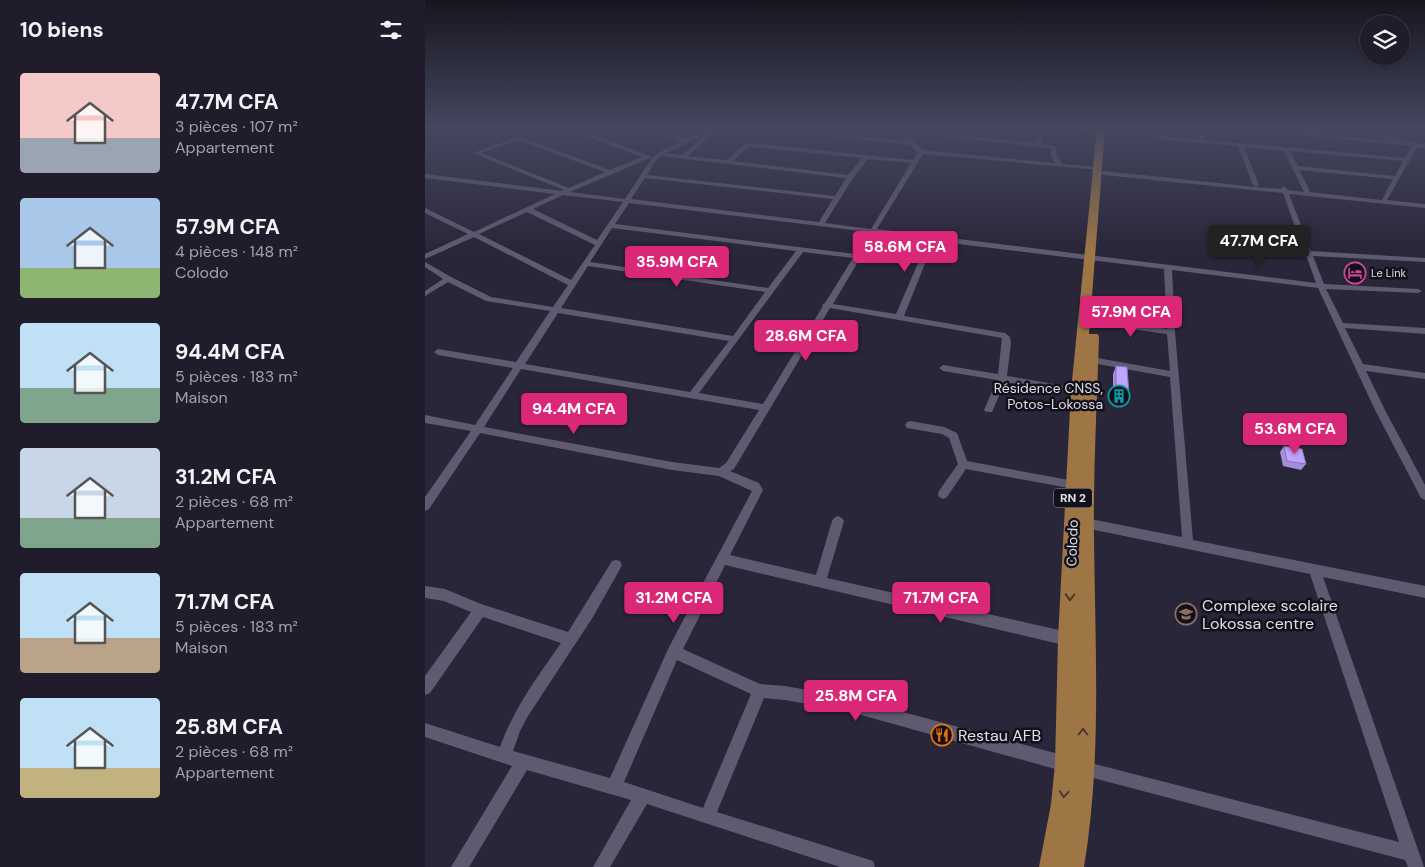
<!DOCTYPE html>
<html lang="fr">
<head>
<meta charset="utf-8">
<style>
  :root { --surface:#201c2b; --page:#2d2937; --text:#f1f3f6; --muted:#a2a1a9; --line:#3d3a47; --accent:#db2777 }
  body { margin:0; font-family:"DM Sans",sans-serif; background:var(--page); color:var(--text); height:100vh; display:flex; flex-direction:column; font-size:19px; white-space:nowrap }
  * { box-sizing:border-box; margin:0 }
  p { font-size:16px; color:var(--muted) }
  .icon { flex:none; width:28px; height:28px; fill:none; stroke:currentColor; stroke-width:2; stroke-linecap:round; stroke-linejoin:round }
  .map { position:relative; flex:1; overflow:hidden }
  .side { display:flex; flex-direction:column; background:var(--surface); width:425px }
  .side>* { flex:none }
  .tools { position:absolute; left:935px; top:15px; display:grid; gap:10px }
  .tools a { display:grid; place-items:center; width:50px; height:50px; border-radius:50%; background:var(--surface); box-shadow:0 1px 4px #0004,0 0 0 1px var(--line); font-size:25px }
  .price { position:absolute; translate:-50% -42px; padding:0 11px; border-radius:5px; background:var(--accent); color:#fff; font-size:16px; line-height:32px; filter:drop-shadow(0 1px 2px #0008) }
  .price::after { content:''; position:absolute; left:50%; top:30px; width:15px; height:11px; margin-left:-8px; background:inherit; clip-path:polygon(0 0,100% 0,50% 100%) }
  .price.on { background:#222; color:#fff }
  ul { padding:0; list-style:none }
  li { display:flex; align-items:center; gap:15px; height:125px; padding:0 20px }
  li span { display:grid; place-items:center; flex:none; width:140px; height:100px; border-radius:5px; color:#555 }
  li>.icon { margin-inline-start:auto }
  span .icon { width:60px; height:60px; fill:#fffc; stroke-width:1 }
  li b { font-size:21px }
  h2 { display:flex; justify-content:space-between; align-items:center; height:60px; padding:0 20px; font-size:21px }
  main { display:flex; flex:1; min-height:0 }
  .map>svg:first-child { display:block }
</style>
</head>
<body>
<main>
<section class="side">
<h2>10 biens<svg class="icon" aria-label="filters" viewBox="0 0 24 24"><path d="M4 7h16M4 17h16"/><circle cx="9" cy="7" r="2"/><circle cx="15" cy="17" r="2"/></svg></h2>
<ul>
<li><span style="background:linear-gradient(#f6c9c9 65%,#9aa5b1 0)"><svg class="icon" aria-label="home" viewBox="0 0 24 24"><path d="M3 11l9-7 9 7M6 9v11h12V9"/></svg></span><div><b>47.7M CFA</b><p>3 pièces · 107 m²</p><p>Appartement</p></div></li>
<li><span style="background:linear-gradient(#a9c7e8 70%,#8fb573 0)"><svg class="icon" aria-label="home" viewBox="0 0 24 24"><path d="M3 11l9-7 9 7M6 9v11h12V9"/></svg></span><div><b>57.9M CFA</b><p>4 pièces · 148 m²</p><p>Colodo</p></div></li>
<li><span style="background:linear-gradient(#bfe0f5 65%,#7fa58c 0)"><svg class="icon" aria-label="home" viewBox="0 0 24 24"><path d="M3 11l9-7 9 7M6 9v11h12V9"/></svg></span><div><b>94.4M CFA</b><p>5 pièces · 183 m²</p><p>Maison</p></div></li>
<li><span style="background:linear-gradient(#c9d6e8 70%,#7fa58c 0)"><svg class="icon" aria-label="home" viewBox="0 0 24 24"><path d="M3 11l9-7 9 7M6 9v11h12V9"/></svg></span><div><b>31.2M CFA</b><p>2 pièces · 68 m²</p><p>Appartement</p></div></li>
<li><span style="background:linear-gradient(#bfe0f5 65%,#b9a48a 0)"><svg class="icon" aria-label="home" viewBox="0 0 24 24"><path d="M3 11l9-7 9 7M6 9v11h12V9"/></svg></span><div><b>71.7M CFA</b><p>5 pièces · 183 m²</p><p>Maison</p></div></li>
<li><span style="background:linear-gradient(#bfe0f5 70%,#c2b280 0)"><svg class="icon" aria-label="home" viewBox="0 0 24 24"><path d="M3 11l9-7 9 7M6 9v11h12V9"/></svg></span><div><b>25.8M CFA</b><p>2 pièces · 68 m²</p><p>Appartement</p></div></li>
</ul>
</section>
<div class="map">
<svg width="1000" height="867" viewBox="0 0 1000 867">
  <rect width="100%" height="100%" fill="#2a2639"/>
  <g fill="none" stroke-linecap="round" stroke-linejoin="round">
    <g fill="#5f5a70" fill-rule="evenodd">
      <path d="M144 129H151L225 156V158L145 192 200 199 227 158 233 153 257 141 220 129H228L261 139 282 129H289L286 132 287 134 263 156 302 160 319 145 327 143 488 160 493 152 485 145 345 129H364L481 141 470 129H480L610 143 614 129H620L615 143 631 147 632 156 637 164 673 167 675 168V170L498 154 452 229 891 283 881 255 878 253 879 252 858 193 679 175 676 173 679 171 831 187 828 185 813 146 738 140 730 137 727 129H733L734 135 739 136 775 140 772 129H778L780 140 980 158 986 146 875 135 872 133 875 131 989 144 1000 143V147H992L962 200 1000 204V208L864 194 886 251 1000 258V262L888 256 899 284 993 289 997 291 993 293 901 289 918 323 1000 328V334L920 328 938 364 1000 373V379L941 371 960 410 1000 485V500L996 498 950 410 893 288 747 270 750 332 768 540 1000 586V598L898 577 999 867H983L980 860 653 774 650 769 653 764 658 761 974 842 885 574 660 528 656 526 654 523 656 520 660 518 757 537 745 377 667 363 663 360 667 357 745 371 742 334 669 324 665 321 669 318 742 329 739 269 509 241 479 316 580 333 585 337 586 343 582 376 653 388 656 389 658 391 656 393 653 394 580 382 567 412H561L559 410 572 380 518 371 514 368 518 365 573 374 577 338 405 308 309 469 305 471 334 483 338 490 305 555 391 575 407 521 409 518 413 516 417 518 419 521 402 578 643 632 648 634 650 639 648 644 643 646 300 565 258 649 335 684 360 686 422 697 641 756 646 759 649 764 646 769 641 772 422 711 360 700 339 698 292 812 442 859 448 861 450 867H415L222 804 185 867H168L206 800 102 770 44 867H26L87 766 0 737V723L75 747C89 708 113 676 136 643L58 617 5 693 0 695V676L46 612 19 601 0 598V586L20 589 56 604 143 632 187 561 191 560 195 561 197 565 195 569 168 617 103 716 95 731 88 751 185 778 244 647 327 491 294 476 247 470 55 433 4 509 0 511V497L46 431 0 423V415L50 425 88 368 13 355 9 352 13 349 91 362 125 311 61 301 23 282 0 296V291L18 279 0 267V262L26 277 66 297 128 307 143 285 49 237 0 259V254L43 234 0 213V208L49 232 130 194 0 178V174L137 191 139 190 48 153 93 136 185 170 217 157ZM478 132 624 148 626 149V156L630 163 498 150ZM281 134 257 155 241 153ZM93 140 180 172 144 188 56 153ZM323 147H327L437 158 423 175 308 161ZM819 147 859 151 879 192 863 190 859 186 857 187 856 189 831 187 834 185ZM865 151 978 161 970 176 873 166ZM236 156 421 178 410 196 222 175 231 160ZM443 159 486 163 446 229 400 223 428 178ZM874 170 968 179 957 200 884 192 885 191ZM220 178 408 199 394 222 206 199ZM138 195 198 202 172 240 108 209ZM204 203 444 232 430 254 190 224ZM102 212 170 245 146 280 54 234ZM187 228 371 251 343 288 165 262ZM450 233 503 240 471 314 408 304ZM378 252 428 258 400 303 397 305 398 306 338 404 274 393ZM163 266 340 292 308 336 136 308ZM133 313 304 341 265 392 100 364ZM96 369 334 410 301 463 294 468 247 462 59 427ZM252 660 326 694 278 808 199 782Z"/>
      <path d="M638 129H659L686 133 683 135Z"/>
      <path d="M485 421 519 427 532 433 542 461 649 481 653 482 654 485 653 488 649 489 541 469 522 497 518 499 514 497 513 494 514 491 533 464 524 438 517 434 482 428 480 425 482 422Z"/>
    </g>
    <path fill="#5f5a70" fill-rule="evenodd" d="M921 129H934L1000 145V149Z"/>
    <path fill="#9e7646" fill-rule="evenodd" d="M672 129H680L664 334H673L674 337C672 404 668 471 669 538 670 647 677 759 659 867H614L626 804 630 764 633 639 646 391Z"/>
  </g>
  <g fill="#a48ddb">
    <path d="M691 366 704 395 701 403 688 401V374Z"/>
    <path d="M859 446 881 464 876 470 858 466 855 452Z"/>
  </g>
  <g fill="#bfa4ff" stroke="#8673b2">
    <path d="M691 366 702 367 704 395 691 392Z"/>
    <path d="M859 446 877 449 881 464 862 461Z"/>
  </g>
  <defs><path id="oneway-chevron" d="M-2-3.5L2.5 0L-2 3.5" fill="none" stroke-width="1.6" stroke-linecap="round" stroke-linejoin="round" transform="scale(1.25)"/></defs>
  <g stroke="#4a392b">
    <use href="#oneway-chevron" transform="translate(645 597) rotate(92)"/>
    <use href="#oneway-chevron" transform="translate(658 732) rotate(-90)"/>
    <use href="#oneway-chevron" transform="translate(639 794) rotate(94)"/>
  </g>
  <linearGradient id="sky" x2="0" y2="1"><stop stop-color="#17151f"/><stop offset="0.51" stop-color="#44475f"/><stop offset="1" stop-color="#44475f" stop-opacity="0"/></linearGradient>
  <rect width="1000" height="251" fill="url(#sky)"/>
  <defs>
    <g id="hotel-ring" transform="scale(1.125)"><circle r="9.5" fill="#121019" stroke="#d1479c" stroke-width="1.5"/><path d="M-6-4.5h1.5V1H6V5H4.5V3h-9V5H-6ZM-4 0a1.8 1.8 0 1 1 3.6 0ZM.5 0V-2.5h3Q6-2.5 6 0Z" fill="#d1479c"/></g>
    <g id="building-ring" transform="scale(1.125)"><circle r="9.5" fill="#121019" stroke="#0f9aa8" stroke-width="1.5"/><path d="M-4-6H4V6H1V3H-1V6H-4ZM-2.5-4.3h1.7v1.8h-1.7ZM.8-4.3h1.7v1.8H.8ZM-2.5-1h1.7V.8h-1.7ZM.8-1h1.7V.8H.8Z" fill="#0f9aa8"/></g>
    <g id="school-ring" transform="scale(1.125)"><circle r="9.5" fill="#121019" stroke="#8d6e63" stroke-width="1.5"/><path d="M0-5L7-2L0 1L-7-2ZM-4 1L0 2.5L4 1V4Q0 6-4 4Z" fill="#8d6e63"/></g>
    <g id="restaurant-ring" transform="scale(1.125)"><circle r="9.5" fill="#121019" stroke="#e8710a" stroke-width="1.5"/><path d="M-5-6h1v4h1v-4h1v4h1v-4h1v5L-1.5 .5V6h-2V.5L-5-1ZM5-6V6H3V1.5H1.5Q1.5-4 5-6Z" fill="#e8710a"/></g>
  </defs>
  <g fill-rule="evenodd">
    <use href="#hotel-ring" x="930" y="273"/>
    <use href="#building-ring" x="694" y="396"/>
    <use href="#school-ring" x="761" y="614"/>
    <use href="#restaurant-ring" x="517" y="735"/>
  </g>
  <g text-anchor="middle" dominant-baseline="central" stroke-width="5" stroke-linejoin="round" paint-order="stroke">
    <g font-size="11" fill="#e0ddea" stroke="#121019" text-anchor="start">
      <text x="946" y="273">Le Link</text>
    </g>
    <rect fill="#121019" stroke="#a2a0ab" stroke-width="1" x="629" y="488.5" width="38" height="19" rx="4"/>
    <g font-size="12" font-weight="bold" fill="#e0ddea">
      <text x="648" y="498">RN 2</text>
    </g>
    <g font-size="14" fill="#e0ddea" stroke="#121019" text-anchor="end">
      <text x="678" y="388">Résidence CNSS,<tspan x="678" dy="16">Potos-Lokossa</tspan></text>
    </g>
    <g font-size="14" fill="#e0ddea" stroke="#121019">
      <text transform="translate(647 543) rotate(-88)">Colodo</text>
    </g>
    <g font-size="16" fill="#e0ddea" stroke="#121019" text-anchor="start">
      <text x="777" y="605">Complexe scolaire<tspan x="777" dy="18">Lokossa centre</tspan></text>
      <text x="533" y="735">Restau AFB</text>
    </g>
  </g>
</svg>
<div class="tools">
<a><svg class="icon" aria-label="layers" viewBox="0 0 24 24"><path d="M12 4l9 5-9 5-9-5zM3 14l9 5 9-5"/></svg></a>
</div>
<b class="price on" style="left:834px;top:267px">47.7M CFA</b>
<b class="price" style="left:480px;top:273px">58.6M CFA</b>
<b class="price" style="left:252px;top:288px">35.9M CFA</b>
<b class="price" style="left:706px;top:338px">57.9M CFA</b>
<b class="price" style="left:381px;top:362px">28.6M CFA</b>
<b class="price" style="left:149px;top:435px">94.4M CFA</b>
<b class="price" style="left:870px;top:455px">53.6M CFA</b>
<b class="price" style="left:249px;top:624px">31.2M CFA</b>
<b class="price" style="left:516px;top:624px">71.7M CFA</b>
<b class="price" style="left:431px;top:722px">25.8M CFA</b>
</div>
</main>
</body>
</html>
